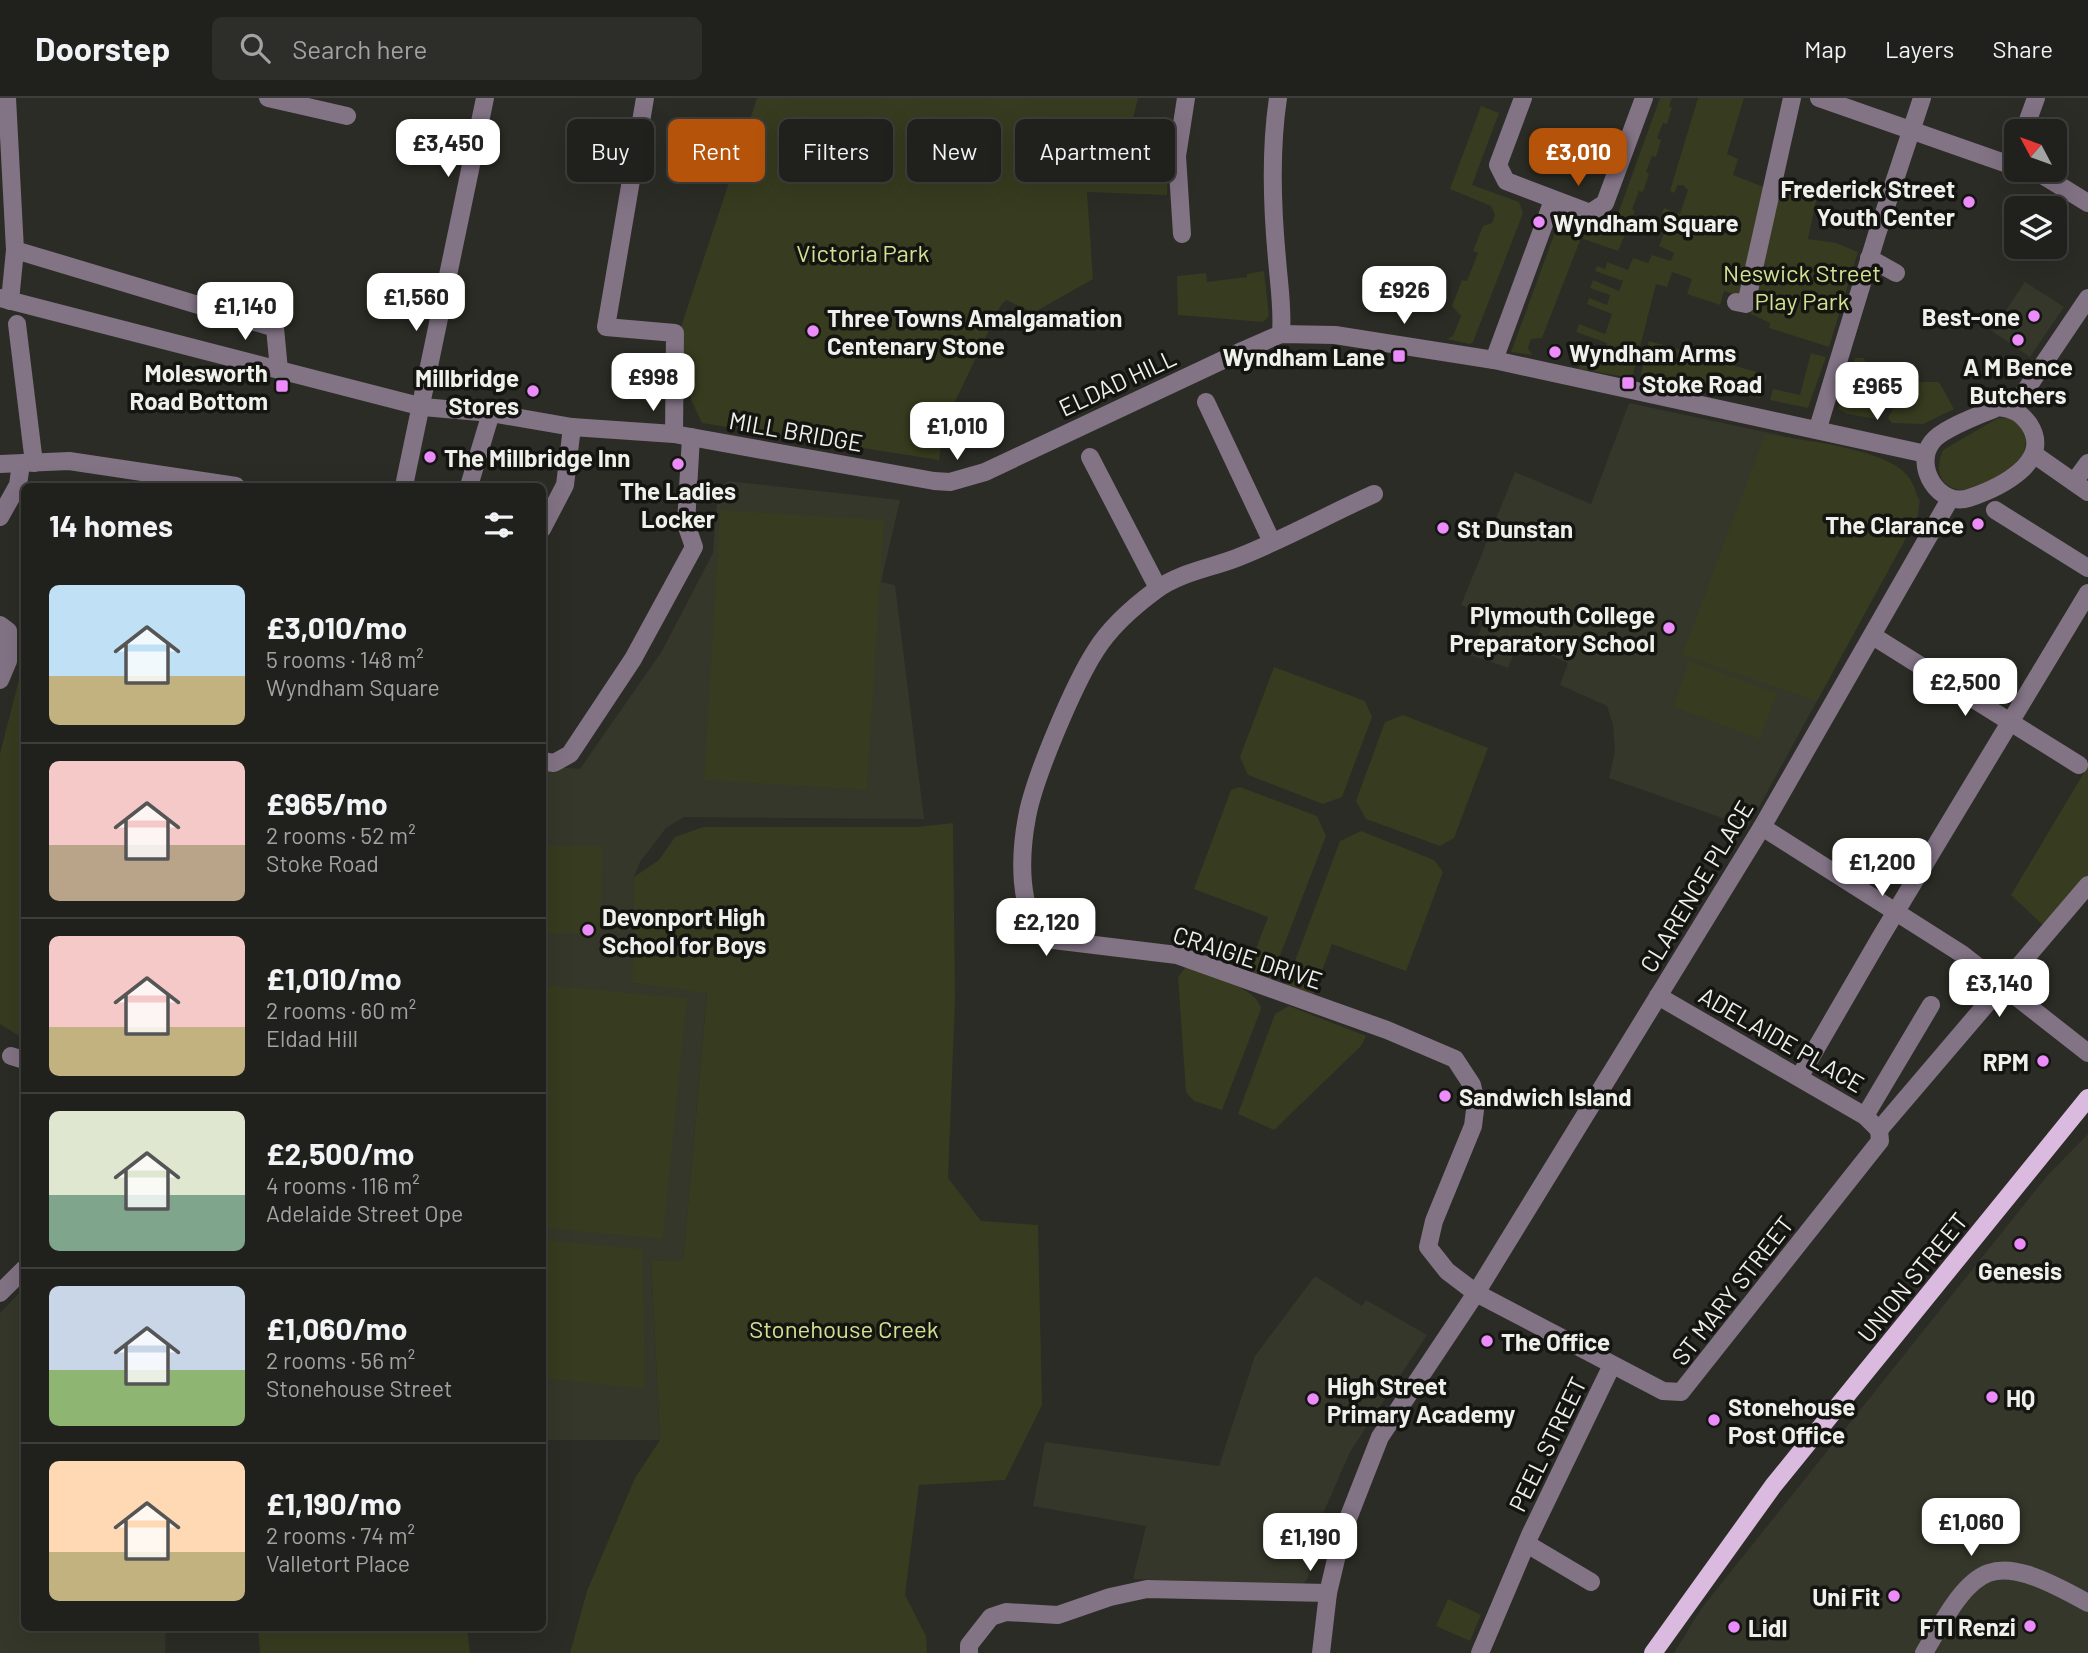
<!DOCTYPE html>
<html lang="en">
<head>
<meta charset="utf-8">
<style>
  :root { --surface:#20211c; --page:#2d2e29; --text:#f1f3f6; --muted:#a2a3a3; --line:#3d3e3b; --accent:#b45309 }
  body { margin:0; font-family:Barlow,sans-serif; background:var(--page); color:var(--text); height:100vh; display:flex; flex-direction:column; font-size:26px; white-space:nowrap }
  * { box-sizing:border-box; margin:0 }
  p { font-size:23px; color:var(--muted) }
  .icon { flex:none; width:38px; height:38px; fill:none; stroke:currentColor; stroke-width:2; stroke-linecap:round; stroke-linejoin:round }
  .map { position:relative; flex:1; overflow:hidden }
  .panel { position:absolute; left:21px; top:385px; width:525px; height:1148px; display:flex; flex-direction:column; background:var(--surface); border-radius:10px; box-shadow:0 7px 28px #0002,0 0 0 2px var(--line) }
  .panel>* { flex:none }
  .top-card { position:absolute; left:567px; top:21px; width:665px; height:63px; display:flex; gap:14px }
  .needle { width:46px; rotate:311deg }
  .tools { position:absolute; left:2004px; top:21px; display:grid; gap:14px }
  .tools a { display:grid; place-items:center; width:63px; height:63px; border-radius:10px; background:var(--surface); box-shadow:0 7px 28px #0002,0 0 0 2px var(--line); font-size:35px }
  .price { position:absolute; translate:-50% -60px; padding:0 16px; border-radius:14px; background:#fff; color:#222; font-size:23px; line-height:46px; filter:drop-shadow(0 2px 4px #0008) }
  .price::after { content:''; position:absolute; left:50%; top:42px; width:21px; height:16px; margin-left:-10px; background:inherit; clip-path:polygon(0 0,100% 0,50% 100%) }
  .price.current { background:var(--accent); color:#fff }
  ul { padding:0; list-style:none }
  li { display:flex; align-items:center; gap:21px; height:175px; padding:0 28px }
  li+li { border-top:2px solid var(--line) }
  li span { display:grid; place-items:center; flex:none; width:196px; height:140px; border-radius:10px; color:#555 }
  li>.icon { margin-inline-start:auto }
  span .icon { width:84px; height:84px; fill:#fffc; stroke-width:1 }
  li b { font-size:30px }
  h2 { display:flex; justify-content:space-between; align-items:center; height:84px; padding:0 28px; font-size:30px }
  .tag { padding:0 24px; border-radius:10px; background:var(--surface); box-shadow:0 7px 28px #0002,0 0 0 2px var(--line); font-size:24px; line-height:63px }
  .tag.current { background:var(--accent); color:#fff }
  header { display:flex; align-items:center; gap:42px; box-sizing:border-box; height:98px; padding:0 35px; background:var(--surface); border-bottom:2px solid var(--line) }
  header strong { font-size:33px }
  nav { display:flex; gap:38px; margin-inline-start:auto; font-size:24px }
  .search { width:490px; height:63px; background:var(--page); display:flex; align-items:center; gap:18px; box-sizing:border-box; padding:0 24px; border-radius:10px; color:var(--muted); font-size:26px }
  .map>svg:first-child { display:block }
</style>
</head>
<body>
<header>
<strong>Doorstep</strong>
<div class="search"><svg class="icon" aria-label="search" viewBox="0 0 24 24"><circle cx="10" cy="10" r="6"/><path d="M15 15l6 6"/></svg>Search here</div>
<nav><a>Map</a><a>Layers</a><a>Share</a></nav>
</header>
<div class="map">
<svg width="2088" height="1555" viewBox="0 0 2088 1555">
  <rect width="100%" height="100%" fill="#2b2c25"/>
  <g fill="#35372a">
    <path d="M2025 184 2064 209 2030 259 1992 233Z"/>
    <path d="M1629 305 1858 354 1885 363 1904 375 1920 402 1918 418 1748 729 1609 680 1615 654 1613 627 1607 608 1560 587 1568 565 1519 543 1508 570 1471 557 1486 517 1461 507 1515 374 1591 406Z"/>
    <path d="M728 383 900 402 881 484 895 487 924 721 684 719 666 730 640 764 634 779 633 885 707 894 683 1164 651 1162 660 1342H543L542 668 580 671 662 553 713 455 718 391Z"/>
    <path d="M2088 1036V1555H1674L1701 1511 2047 1078Z"/>
    <path d="M1315 1178 1362 1208 1366 1202 1427 1237 1350 1354 1322 1418 1308 1480 1302 1487 1133 1481 1146 1428 1033 1408 1045 1344 1219 1368 1255 1258Z"/>
    <path d="M24 1190V1530H166L165 1555H0V1215Z"/>
  </g>
  <g fill="#373b1f">
    <path d="M757 0H1138L1125 53 1168 61 1167 97 1087 94 1093 181 1033 215 1006 202 1001 207 944 327 939 362 702 325 691 302 680 232Z"/>
    <path d="M1660 0H1672L1669 8 1672 10 1667 26 1663 25 1657 40 1661 42 1656 59 1652 58 1646 74 1649 76 1643 94 1639 93 1632 111 1635 113 1618 153 1581 140 1542 240 1531 241 1528 250 1532 257 1511 254 1561 118 1611 135Z"/>
    <path d="M1698 0H1744L1727 56 1738 61 1733 77 1766 90 1742 199 1724 193 1720 207 1687 196 1692 181 1672 174 1667 189 1656 186 1632 280 1579 271 1580 265 1587 266 1590 257 1569 251 1572 243 1604 254 1607 245 1576 234 1579 226 1605 236 1612 216 1587 206 1589 200 1607 207 1610 197 1590 190 1593 182 1619 193 1623 183 1595 173 1597 168 1605 171 1607 164 1628 172 1633 160 1648 165 1652 157 1671 163 1674 155 1659 148 1665 133 1657 129 1664 110 1680 116 1688 92 1683 87H1678L1674 95 1670 93Z"/>
    <path d="M1481 8 1499 15 1472 87 1519 104 1523 115 1473 244 1470 246 1447 241 1453 238 1461 218 1452 208 1462 182 1467 183 1478 155 1473 153 1483 128 1492 125 1495 117 1491 108 1450 91Z"/>
    <path d="M1779 80 1819 89 1808 141 1836 145 1858 154 1829 249 1769 230 1770 225 1751 216Z"/>
    <path d="M1264 173 1269 218 1263 224 1178 217 1177 178 1206 175 1207 184 1247 179V176Z"/>
    <path d="M1649 243 1767 277 1760 300 1640 280Z"/>
    <path d="M1811 255 1826 259 1808 310 1770 302 1773 291 1800 297Z"/>
    <path d="M1855 260H1863L1868 267 1854 291 1882 308 1877 321 1847 316 1838 311Z"/>
    <path d="M1908 284H1939L1954 311 1923 326 1892 325 1888 320Z"/>
    <path d="M1998 320C2031 318 2029 341 2021 364 2001 376 1965 406 1944 384 1936 374 1939 362 1943 352Z"/>
    <path d="M1765 336C1799 342 1884 350 1907 377 1917 389 1919 403 1918 418L1817 603 1682 557Z"/>
    <path d="M720 412 884 422 867 692 704 682Z"/>
    <path d="M24 561V941L0 926V656Z"/>
    <path d="M1689 563 1777 595 1760 641 1673 609Z"/>
    <path d="M1274 569 1365 603 1372 619 1342 699 1323 706 1248 677 1240 659Z"/>
    <path d="M1403 617 1488 650 1454 740 1440 748 1366 721 1356 703 1385 624Z"/>
    <path d="M2088 668V781L2045 829 2011 797Z"/>
    <path d="M1240 689 1317 718 1326 738 1271 881 1248 872 1268 819 1194 791 1231 692Z"/>
    <path d="M953 725 955 902 948 1080 981 1123 1038 1127 1042 1307 1005 1382 919 1387 905 1497 926 1538 927 1555H570L587 1493 635 1380 660 1342 651 1162 683 1163 707 895 632 885 634 779 659 762 675 739 703 729H916Z"/>
    <path d="M1361 733 1434 762 1443 774 1406 873 1332 846 1313 897 1286 887 1340 743Z"/>
    <path d="M543 748H603L600 835H543Z"/>
    <path d="M1186 869C1206 877 1258 889 1261 911L1222 1012 1194 1003 1186 994 1178 879Z"/>
    <path d="M543 887 687 900 663 1141 543 1130Z"/>
    <path d="M1289 908 1366 938 1361 948 1274 1032 1238 1016 1275 916Z"/>
    <path d="M543 1142 643 1151 645 1291 543 1280Z"/>
    <path d="M1448 1501 1481 1517 1470 1543 1436 1528Z"/>
    <path d="M258 1530H467L470 1555H260Z"/>
  </g>
  <g fill="none" stroke-linecap="round" stroke-linejoin="round">
    <g stroke="#827385" stroke-width="18">
      <path d="M7 0 15 152 10 203"/>
      <path d="M268 0 347 18"/>
      <path d="M645 0 606 229 675 235 674 336"/>
      <path d="M1278 0C1270 53 1272 108 1277 161 1279 187 1283 210 1281 236"/>
      <path d="M1523 0 1498 67 1506 83 1590 115 1605 105 1644 0"/>
      <path d="M1819 0 2016 69"/>
      <path d="M2024 33 2036 0"/>
      <path d="M2048 72 2044 78 2088 105"/>
      <path d="M1182 136 1177 58 1186 0"/>
      <path d="M15 152 275 230 279 272"/>
      <path d="M1869 160 1896 175"/>
      <path d="M0 200 423 309 491 315 572 329 674 336 934 383 950 384 985 374 1242 253 1281 236 1335 237 1494 262 1926 356"/>
      <path d="M1736 204 1746 206 1792 0"/>
      <path d="M17 226 34 365"/>
      <path d="M1494 262 1553 102"/>
      <path d="M1206 304 1272 444"/>
      <path d="M1998 309C2013 311 2020 314 2029 326 2054 364 1999 390 1969 400 1939 410 1913 368 1932 344 1942 330 1981 317 1998 309Z"/>
      <path d="M2013 311 2088 200"/>
      <path d="M1818 330 1877 136 1922 0"/>
      <path d="M2035 357 2088 394"/>
      <path d="M1090 359 1158 490"/>
      <path d="M0 366 69 363 236 388"/>
      <path d="M2074 384 2088 365"/>
      <path d="M404 388 485 0"/>
      <path d="M469 388 491 315"/>
      <path d="M1374 396C1329 416 1285 441 1239 459 1212 470 1180 474 1156 492 1133 509 1111 528 1096 552 1074 586 1034 680 1027 719 1020 756 1017 813 1045 841L1177 857 1387 932 1455 961 1472 987 1476 1004 1473 1028 1434 1123 1428 1149 1447 1173 1476 1195 1663 1293 1681 1294 1880 1043 1879 1032 1865 1018 1658 898"/>
      <path d="M1995 412 2088 470"/>
      <path d="M0 419 18 387 21 366"/>
      <path d="M542 431 565 387 572 329"/>
      <path d="M0 527 8 533V563L0 582"/>
      <path d="M1873 538 2079 667"/>
      <path d="M542 663 554 665 570 656 633 561 694 449 686 426 691 339"/>
      <path d="M1762 729 1962 856 2088 955"/>
      <path d="M11 958 24 962"/>
      <path d="M1800 978 1880 840 2088 495"/>
      <path d="M1865 1018 1931 907"/>
      <path d="M1879 1032 2088 787"/>
      <path d="M0 1195 24 1171"/>
      <path d="M1527 1446 1591 1484"/>
      <path d="M969 1555V1547L991 1519 1006 1514 1058 1517 1110 1499 1147 1491 1328 1495"/>
      <path d="M1321 1555 1328 1495 1342 1436 1380 1339 1476 1195 1762 729 1950 401"/>
      <path d="M1480 1555 1530 1437 1612 1267"/>
      <path d="M1924 1555C1977 1463 1989 1450 2088 1505"/>
    </g>
    <path stroke="#dbbadf" stroke-width="18" d="M1653 1555 1773 1388 2088 1000"/>
  </g>
  <g fill="#ec8cfb" stroke="#141411" stroke-width="2.5">
    <circle cx="1969" cy="104" r="7"/>
    <circle cx="1539" cy="124" r="7"/>
    <circle cx="2034" cy="218" r="7"/>
    <circle cx="813" cy="233" r="7"/>
    <circle cx="2018" cy="242" r="7"/>
    <circle cx="1555" cy="254" r="7"/>
    <rect x="1392" y="251" width="14" height="14" rx="3.5"/>
    <rect x="1621" y="278" width="14" height="14" rx="3.5"/>
    <rect x="275" y="281" width="14" height="14" rx="3.5"/>
    <circle cx="533" cy="293" r="7"/>
    <circle cx="430" cy="359" r="7"/>
    <circle cx="678" cy="366" r="7"/>
    <circle cx="1978" cy="426" r="7"/>
    <circle cx="1443" cy="430" r="7"/>
    <circle cx="1669" cy="530" r="7"/>
    <circle cx="588" cy="832" r="7"/>
    <circle cx="2043" cy="963" r="7"/>
    <circle cx="1445" cy="998" r="7"/>
    <circle cx="2020" cy="1146" r="7"/>
    <circle cx="1487" cy="1243" r="7"/>
    <circle cx="1992" cy="1299" r="7"/>
    <circle cx="1313" cy="1301" r="7"/>
    <circle cx="1714" cy="1322" r="7"/>
    <circle cx="1894" cy="1498" r="7"/>
    <circle cx="2030" cy="1528" r="7"/>
    <circle cx="1734" cy="1529" r="7"/>
  </g>
  <g text-anchor="middle" dominant-baseline="central" stroke-width="7" stroke-linejoin="round" paint-order="stroke">
    <g font-size="24" font-weight="bold" fill="#eff0eb" stroke="#141411" text-anchor="start">
      <text x="1955" y="90" text-anchor="end">Frederick Street<tspan x="1955" dy="28">Youth Center</tspan></text>
      <text x="1553" y="124">Wyndham Square</text>
      <text x="2020" y="218" text-anchor="end">Best-one</text>
      <text x="827" y="219">Three Towns Amalgamation<tspan x="827" dy="28">Centenary Stone</tspan></text>
      <text x="1569" y="254">Wyndham Arms</text>
      <text x="1385" y="258" text-anchor="end">Wyndham Lane</text>
      <text x="2018" y="268" text-anchor="middle">A M Bence<tspan x="2018" dy="28">Butchers</tspan></text>
      <text x="268" y="274" text-anchor="end">Molesworth<tspan x="268" dy="28">Road Bottom</tspan></text>
      <text x="519" y="279" text-anchor="end">Millbridge<tspan x="519" dy="28">Stores</tspan></text>
      <text x="1642" y="285">Stoke Road</text>
      <text x="444" y="359">The Millbridge Inn</text>
      <text x="678" y="392" text-anchor="middle">The Ladies<tspan x="678" dy="28">Locker</tspan></text>
      <text x="1964" y="426" text-anchor="end">The Clarance</text>
      <text x="1457" y="430">St Dunstan</text>
      <text x="1655" y="516" text-anchor="end">Plymouth College<tspan x="1655" dy="28">Preparatory School</tspan></text>
      <text x="602" y="818">Devonport High<tspan x="602" dy="28">School for Boys</tspan></text>
      <text x="2029" y="963" text-anchor="end">RPM</text>
      <text x="1459" y="998">Sandwich Island</text>
      <text x="2020" y="1172" text-anchor="middle">Genesis</text>
      <text x="1501" y="1243">The Office</text>
      <text x="1327" y="1287">High Street<tspan x="1327" dy="28">Primary Academy</tspan></text>
      <text x="2006" y="1299">HQ</text>
      <text x="1728" y="1308">Stonehouse<tspan x="1728" dy="28">Post Office</tspan></text>
      <text x="1880" y="1498" text-anchor="end">Uni Fit</text>
      <text x="2016" y="1528" text-anchor="end">FTI Renzi</text>
      <text x="1748" y="1529">Lidl</text>
    </g>
    <g font-size="24" fill="#d4e192" stroke="#141411">
      <text x="863" y="154">Victoria Park</text>
      <text x="1802" y="174">Neswick Street<tspan x="1802" dy="28">Play Park</tspan></text>
      <text x="844" y="1230">Stonehouse Creek</text>
    </g>
    <g font-size="24" fill="#eff0eb" stroke="#141411">
      <text transform="translate(1117 284) rotate(-25)">ELDAD HILL</text>
      <text transform="translate(796 333) rotate(10)">MILL BRIDGE</text>
      <text transform="translate(1696 788) rotate(-59)">CLARENCE PLACE</text>
      <text transform="translate(1248 859) rotate(18)">CRAIGIE DRIVE</text>
      <text transform="translate(1782 941) rotate(30)">ADELAIDE PLACE</text>
      <text transform="translate(1912 1179) rotate(-51)">UNION STREET</text>
      <text transform="translate(1732 1192) rotate(-52)">ST MARY STREET</text>
      <text transform="translate(1547 1346) rotate(-64)">PEEL STREET</text>
    </g>
  </g>
</svg>
<div class="tools">
<a><svg class="needle" viewBox="-14 -14 28 28"><path d="M0-13l5 13h-10z" fill="#e53935"/><path d="M0 13l5-13h-10z" fill="#a2a3a3"/></svg></a>
<a><svg class="icon" aria-label="layers" viewBox="0 0 24 24"><path d="M12 4l9 5-9 5-9-5zM3 14l9 5 9-5"/></svg></a>
</div>
<b class="price" style="left:448px;top:81px">£3,450</b>
<b class="price current" style="left:1578px;top:90px">£3,010</b>
<b class="price" style="left:1404px;top:228px">£926</b>
<b class="price" style="left:416px;top:235px">£1,560</b>
<b class="price" style="left:245px;top:244px">£1,140</b>
<b class="price" style="left:653px;top:315px">£998</b>
<b class="price" style="left:1877px;top:324px">£965</b>
<b class="price" style="left:957px;top:364px">£1,010</b>
<b class="price" style="left:1965px;top:620px">£2,500</b>
<b class="price" style="left:1882px;top:800px">£1,200</b>
<b class="price" style="left:1046px;top:860px">£2,120</b>
<b class="price" style="left:1999px;top:921px">£3,140</b>
<b class="price" style="left:1971px;top:1460px">£1,060</b>
<b class="price" style="left:1310px;top:1475px">£1,190</b>
<div class="top-card">
<a class="tag">Buy</a>
<a class="tag current">Rent</a>
<a class="tag">Filters</a>
<a class="tag">New</a>
<a class="tag">Apartment</a>
</div>
<section class="panel">
<h2>14 homes<svg class="icon" aria-label="filters" viewBox="0 0 24 24"><path d="M4 7h16M4 17h16"/><circle cx="9" cy="7" r="2"/><circle cx="15" cy="17" r="2"/></svg></h2>
<ul>
<li><span style="background:linear-gradient(#bfe0f5 65%,#c2b280 0)"><svg class="icon" aria-label="home" viewBox="0 0 24 24"><path d="M3 11l9-7 9 7M6 9v11h12V9"/></svg></span><div><b>£3,010/mo</b><p>5 rooms · 148 m²</p><p>Wyndham Square</p></div></li>
<li><span style="background:linear-gradient(#f6c9c9 60%,#b9a48a 0)"><svg class="icon" aria-label="home" viewBox="0 0 24 24"><path d="M3 11l9-7 9 7M6 9v11h12V9"/></svg></span><div><b>£965/mo</b><p>2 rooms · 52 m²</p><p>Stoke Road</p></div></li>
<li><span style="background:linear-gradient(#f6c9c9 65%,#c2b280 0)"><svg class="icon" aria-label="home" viewBox="0 0 24 24"><path d="M3 11l9-7 9 7M6 9v11h12V9"/></svg></span><div><b>£1,010/mo</b><p>2 rooms · 60 m²</p><p>Eldad Hill</p></div></li>
<li><span style="background:linear-gradient(#dfe7d0 60%,#7fa58c 0)"><svg class="icon" aria-label="home" viewBox="0 0 24 24"><path d="M3 11l9-7 9 7M6 9v11h12V9"/></svg></span><div><b>£2,500/mo</b><p>4 rooms · 116 m²</p><p>Adelaide Street Ope</p></div></li>
<li><span style="background:linear-gradient(#c9d6e8 60%,#8fb573 0)"><svg class="icon" aria-label="home" viewBox="0 0 24 24"><path d="M3 11l9-7 9 7M6 9v11h12V9"/></svg></span><div><b>£1,060/mo</b><p>2 rooms · 56 m²</p><p>Stonehouse Street</p></div></li>
<li><span style="background:linear-gradient(#ffd9b3 65%,#c2b280 0)"><svg class="icon" aria-label="home" viewBox="0 0 24 24"><path d="M3 11l9-7 9 7M6 9v11h12V9"/></svg></span><div><b>£1,190/mo</b><p>2 rooms · 74 m²</p><p>Valletort Place</p></div></li>
</ul>
</section>
</div>
</body>
</html>
